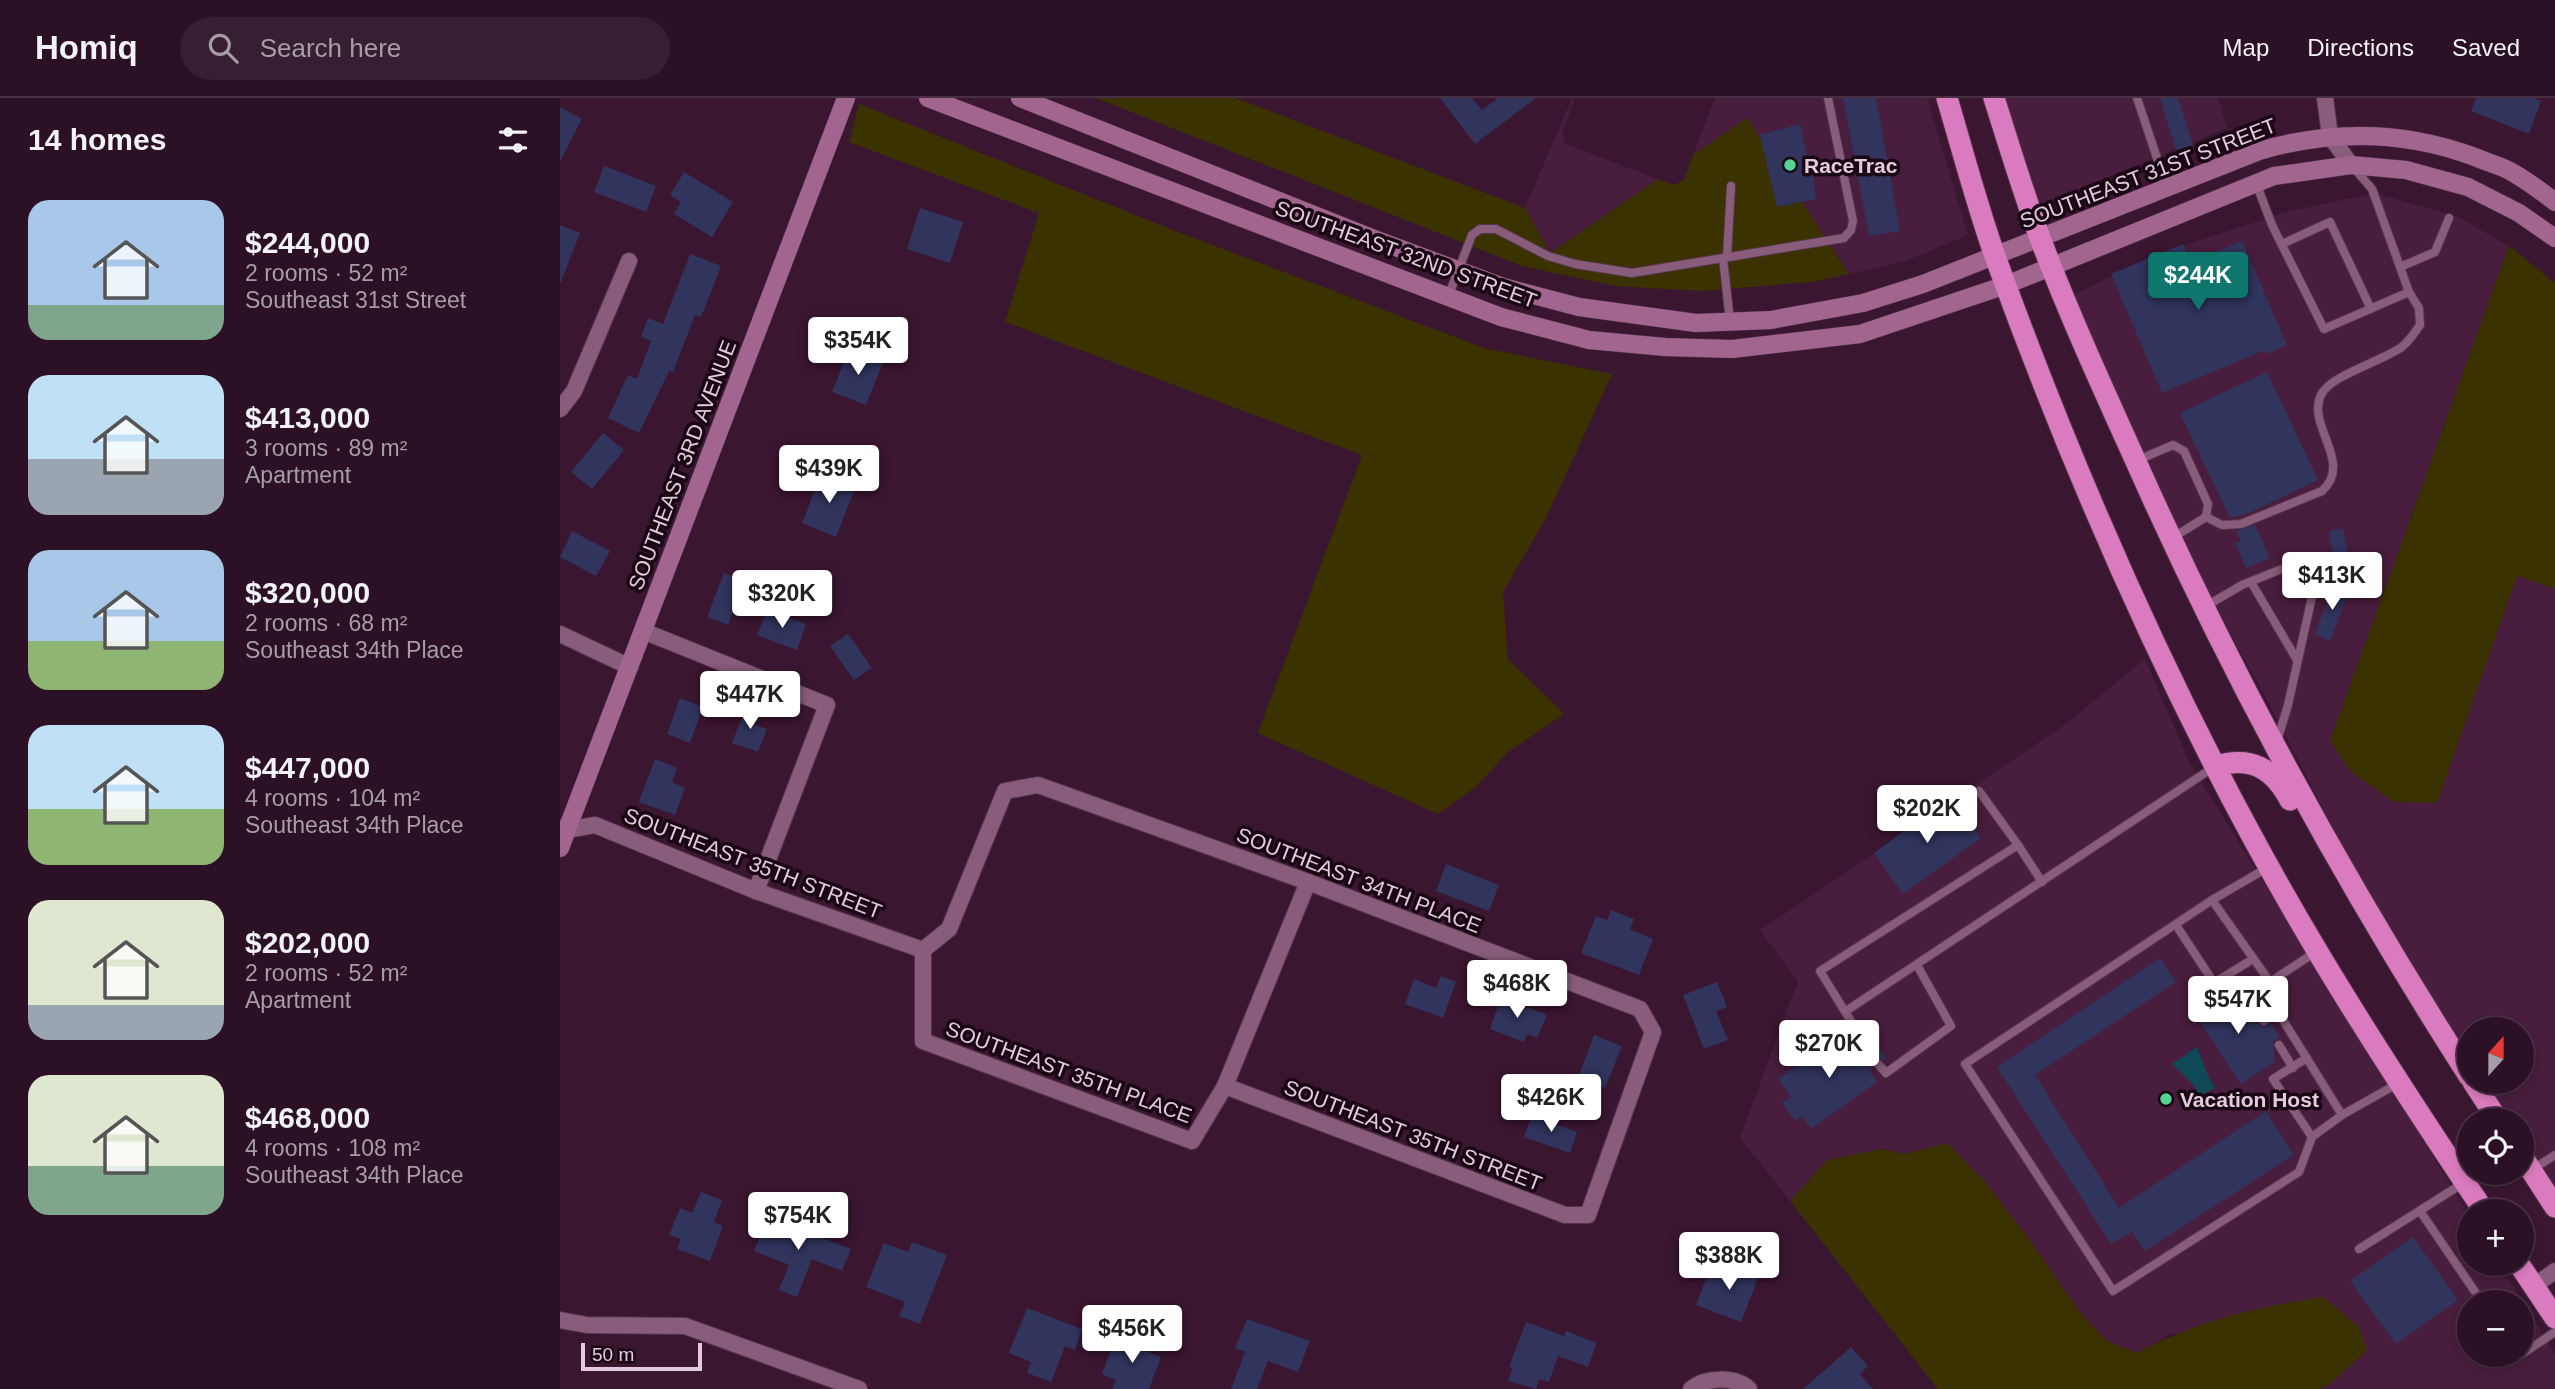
<!DOCTYPE html>
<html lang="en">
<head>
<meta charset="utf-8">
<style>
  :root { --surface:#2c1025; --page:#381e32; --text:#f1f3f6; --muted:#a69da7; --line:#483042; --accent:#0f766e }
  body { margin:0; font-family:Arial,sans-serif; background:var(--page); color:var(--text); height:100vh; display:flex; flex-direction:column; font-size:26px; white-space:nowrap }
  * { box-sizing:border-box; margin:0 }
  p { font-size:23px; color:var(--muted) }
  .icon { flex:none; width:38px; height:38px; fill:none; stroke:currentColor; stroke-width:2; stroke-linecap:round; stroke-linejoin:round }
  .map { position:relative; flex:1; overflow:hidden }
  .sheet { display:flex; flex-direction:column; background:var(--surface); width:560px }
  .sheet>* { flex:none }
  .needle { width:46px; rotate:21deg }
  .buttons { position:absolute; left:1897px; top:919px; display:grid; gap:14px }
  .buttons a { display:grid; place-items:center; width:77px; height:77px; border-radius:50%; background:var(--surface); box-shadow:0 4px 10px #0003,0 0 0 2px var(--line); font-size:35px }
  .scale { position:absolute; left:21px; bottom:18px; width:121px; box-sizing:border-box; padding-left:7px; border:4px solid #e4cbdb; border-top:0; font-size:19px; line-height:24px; white-space:nowrap; color:#e4cbdb; -webkit-text-stroke:5px #190814; paint-order:stroke }
  .price { position:absolute; translate:-50% -60px; padding:0 16px; border-radius:7px; background:#fff; color:#222; font-size:23px; line-height:46px; filter:drop-shadow(0 2px 4px #0008) }
  .price::after { content:''; position:absolute; left:50%; top:42px; width:21px; height:16px; margin-left:-10px; background:inherit; clip-path:polygon(0 0,100% 0,50% 100%) }
  .price.current { background:var(--accent); color:#fff }
  ul { padding:0; list-style:none }
  li { display:flex; align-items:center; gap:21px; height:175px; padding:0 28px }
  li span { display:grid; place-items:center; flex:none; width:196px; height:140px; border-radius:21px; color:#555 }
  li>.icon { margin-inline-start:auto }
  span .icon { width:84px; height:84px; fill:#fffc; stroke-width:1 }
  li b { font-size:30px }
  h2 { display:flex; justify-content:space-between; align-items:center; height:84px; padding:0 28px; font-size:30px }
  header { display:flex; align-items:center; gap:42px; box-sizing:border-box; height:98px; padding:0 35px; background:var(--surface); border-bottom:2px solid var(--line) }
  header strong { font-size:33px }
  nav { display:flex; gap:38px; margin-inline-start:auto; font-size:24px }
  .search { width:490px; height:63px; background:var(--page); display:flex; align-items:center; gap:18px; box-sizing:border-box; padding:0 24px; border-radius:38px; color:var(--muted); font-size:26px }
  main { display:flex; flex:1; min-height:0 }
  .map>svg:first-child { display:block }
</style>
</head>
<body>
<header>
<strong>Homiq</strong>
<div class="search"><svg class="icon" aria-label="search" viewBox="0 0 24 24"><circle cx="10" cy="10" r="6"/><path d="M15 15l6 6"/></svg>Search here</div>
<nav><a>Map</a><a>Directions</a><a>Saved</a></nav>
</header>
<main>
<section class="sheet">
<h2>14 homes<svg class="icon" aria-label="filters" viewBox="0 0 24 24"><path d="M4 7h16M4 17h16"/><circle cx="9" cy="7" r="2"/><circle cx="15" cy="17" r="2"/></svg></h2>
<ul>
<li><span style="background:linear-gradient(#a9c7e8 75%,#7fa58c 0)"><svg class="icon" aria-label="home" viewBox="0 0 24 24"><path d="M3 11l9-7 9 7M6 9v11h12V9"/></svg></span><div><b>$244,000</b><p>2 rooms · 52 m²</p><p>Southeast 31st Street</p></div></li>
<li><span style="background:linear-gradient(#bfe0f5 60%,#9aa5b1 0)"><svg class="icon" aria-label="home" viewBox="0 0 24 24"><path d="M3 11l9-7 9 7M6 9v11h12V9"/></svg></span><div><b>$413,000</b><p>3 rooms · 89 m²</p><p>Apartment</p></div></li>
<li><span style="background:linear-gradient(#a9c7e8 65%,#8fb573 0)"><svg class="icon" aria-label="home" viewBox="0 0 24 24"><path d="M3 11l9-7 9 7M6 9v11h12V9"/></svg></span><div><b>$320,000</b><p>2 rooms · 68 m²</p><p>Southeast 34th Place</p></div></li>
<li><span style="background:linear-gradient(#bfe0f5 60%,#8fb573 0)"><svg class="icon" aria-label="home" viewBox="0 0 24 24"><path d="M3 11l9-7 9 7M6 9v11h12V9"/></svg></span><div><b>$447,000</b><p>4 rooms · 104 m²</p><p>Southeast 34th Place</p></div></li>
<li><span style="background:linear-gradient(#dfe7d0 75%,#9aa5b1 0)"><svg class="icon" aria-label="home" viewBox="0 0 24 24"><path d="M3 11l9-7 9 7M6 9v11h12V9"/></svg></span><div><b>$202,000</b><p>2 rooms · 52 m²</p><p>Apartment</p></div></li>
<li><span style="background:linear-gradient(#dfe7d0 65%,#7fa58c 0)"><svg class="icon" aria-label="home" viewBox="0 0 24 24"><path d="M3 11l9-7 9 7M6 9v11h12V9"/></svg></span><div><b>$468,000</b><p>4 rooms · 108 m²</p><p>Southeast 34th Place</p></div></li>
</ul>
</section>
<div class="map">
<svg width="1995" height="1291" viewBox="0 0 1995 1291">
  <rect width="100%" height="100%" fill="#3b1631"/>
  <g fill="#491d3d" fill-rule="evenodd">
    <path d="M1012 0H1015L1002 36 1005 46 1098 81 990 155 965 110Z"/>
    <path d="M1155 0H1367L1408 137 1348 162 1289 176 1187 21 1133 57Z"/>
    <path d="M1441 0H1658L1667 30 1478 108Z"/>
    <path d="M1815 95 1898 119 1949 148 1770 643 1877 705 1957 477 1995 491V1092L1962 1042V1022H1949L1925 984H1962V931H1909V958L1798 778 1704 596 1634 470 1607 414 1514 197 1541 183 1626 147 1726 114Z"/>
    <path d="M1585 561 1629 664 1909 1117V1166H1939L1995 1256V1291H1761L1772 1284 1807 1252 1611 1236 1577 1255 1547 1243 1519 1213 1471 1144 1427 1086 1387 1046 1345 1056 1321 1051 1267 1062 1230 1103 1180 1039 1238 883 1197 829 1202 831 1503 628ZM1909 1204H1962V1256H1909Z"/>
  </g>
  <g fill="#3a3201">
    <path d="M536 0H676L965 110 990 155 1098 81 1114 87 1124 82 1133 57 1187 20 1289 176 1253 184 1141 193 1056 188 962 168Z"/>
    <path d="M299 6 613 132 924 250 1052 276 986 420 943 494 948 561 1004 616 947 655 917 688 878 716 698 635 802 357 445 224 479 115 289 44Z"/>
    <path d="M1949 148 1995 185V491L1957 478 1877 705 1834 704 1790 673 1770 643Z"/>
    <path d="M1387 1045 1427 1086 1471 1144 1519 1213 1547 1243 1577 1255C1637 1223 1695 1209 1763 1199L1799 1229 1807 1252 1772 1284 1761 1291H1378L1230 1103 1267 1062 1321 1051 1345 1056Z"/>
  </g>
  <path fill="#0f4856" d="M1637 949 1648 978 1655 990 1640 998 1632 985 1612 966Z"/>
  <g fill="#31345d">
    <path d="M880 0H912L922 12 938 0H976L915 46Z"/>
    <path d="M1283 0H1316L1340 133 1309 138Z"/>
    <path d="M1600 0H1618L1633 47 1616 52Z"/>
    <path d="M1916 0H1974L1981 3 1969 36 1911 13Z"/>
    <path d="M0 9 22 21 0 63Z"/>
    <path d="M1240 26 1247 57 1251 56 1256 101 1217 109 1200 37Z"/>
    <path d="M44 68 96 88 86 114 34 94Z"/>
    <path d="M124 74 173 104 152 139 114 116 121 104 110 97Z"/>
    <path d="M360 110 403 124 390 165 347 151Z"/>
    <path d="M0 127 20 135 1 184H0Z"/>
    <path d="M1682 143 1727 247 1707 256 1705 252 1602 295 1551 176 1623 146 1631 164Z"/>
    <path d="M130 156 161 168 141 219 135 217 113 274 109 273 79 335 48 320 68 277 77 281 91 243 81 239 88 220 103 226Z"/>
    <path d="M289 251 323 264 306 307 272 294Z"/>
    <path d="M1707 274 1758 382 1689 415 1670 420 1620 315Z"/>
    <path d="M43 335 64 352 32 391 11 374Z"/>
    <path d="M262 374 296 388 276 439 242 425Z"/>
    <path d="M1695 427 1710 460 1686 470 1675 445 1681 443 1676 433Z"/>
    <path d="M1783 430 1788 455 1774 458 1769 433Z"/>
    <path d="M12 433 50 453 36 478 0 459Z"/>
    <path d="M164 475 184 483 168 527 147 519Z"/>
    <path d="M1774 486 1790 492 1770 543 1755 536Z"/>
    <path d="M207 513 246 526 237 552 197 537Z"/>
    <path d="M288 536 312 570 294 582 270 548Z"/>
    <path d="M120 600 143 609 130 645 107 636Z"/>
    <path d="M186 609 200 615 195 627 207 631 198 654 172 645Z"/>
    <path d="M95 661 117 670 112 684 125 690 115 717 79 704Z"/>
    <path d="M1391 699 1421 740 1343 796 1314 755Z"/>
    <path d="M886 766 939 787 929 813 876 793Z"/>
    <path d="M1051 812 1074 821 1070 831 1093 841 1079 877 1021 855 1036 818 1047 822Z"/>
    <path d="M1600 860 1616 884 1475 977 1559 1110 1706 1013 1734 1057 1585 1153 1572 1134 1551 1146 1437 969Z"/>
    <path d="M881 878 896 884 883 920 845 906 854 881 876 890Z"/>
    <path d="M1157 884 1167 909 1156 913 1168 942 1144 951 1123 897Z"/>
    <path d="M1670 889 1694 926 1697 925 1705 929 1710 924 1721 941H1716L1713 944 1715 964 1681 986 1634 915Z"/>
    <path d="M941 899 987 917 977 940 967 936 964 944 930 931Z"/>
    <path d="M1283 935 1295 952 1299 949 1305 952 1309 951 1312 940 1326 960 1323 962 1316 960 1312 963 1313 970 1309 972 1317 984 1251 1031 1242 1018 1235 1023 1222 1005 1231 999 1218 981Z"/>
    <path d="M1034 937 1062 948 1045 990 1018 980Z"/>
    <path d="M972 1017 1017 1034 1010 1055 964 1039Z"/>
    <path d="M141 1094 162 1102 154 1124 163 1128 150 1163 117 1151 121 1141 109 1137 120 1110 132 1115Z"/>
    <path d="M208 1119 291 1151 282 1173 252 1161 237 1199 219 1192 229 1167 194 1153Z"/>
    <path d="M1853 1139 1898 1202 1836 1246 1790 1183Z"/>
    <path d="M352 1144 387 1157 360 1226 339 1218 345 1204 306 1189 324 1145 348 1154Z"/>
    <path d="M1188 1164 1202 1170 1181 1224 1136 1207 1151 1168 1181 1180Z"/>
    <path d="M467 1210 522 1231 515 1252 505 1248 491 1284 467 1275 471 1264 449 1255Z"/>
    <path d="M687 1221 750 1243 738 1274 708 1263 697 1291H671L685 1254 675 1250Z"/>
    <path d="M966 1224 1004 1238 1006 1233 1037 1245 1028 1269 998 1258 989 1284 979 1281 976 1291 948 1283 953 1270 949 1269Z"/>
    <path d="M572 1237 592 1245 588 1254 601 1259 589 1291H552L556 1282 542 1276 554 1244 567 1249Z"/>
    <path d="M1291 1249 1308 1268 1300 1276 1313 1291H1243Z"/>
  </g>
  <g fill="none" stroke-linecap="round" stroke-linejoin="round">
    <g stroke="#54364b" stroke-width="10">
      <g id="lane">
        <path d="M1577 0 1607 90"/>
        <path d="M1696 85 1712 127 1764 231 1849 194 1812 91 1793 69"/>
        <path d="M1722 146 1770 124 1811 211"/>
        <path d="M1167 159 1171 88"/>
        <path d="M1163 160 1170 223"/>
        <path d="M1840 169 1875 154 1889 120"/>
        <path d="M888 199 912 137 920 131H936L988 158 1015 166 1072 175 1284 140 1291 132 1293 123 1268 0"/>
        <path d="M1578 362 1613 347 1624 353 1648 406 1646 419 1612 440"/>
        <path d="M1646 419 1662 427 1681 426 1762 393C1794 364 1746 328 1761 297 1770 277 1824 263 1843 248 1850 242 1855 234 1860 227L1859 210 1849 194"/>
        <path d="M1691 484 1737 562"/>
        <path d="M1646 508 1682 487 1739 464 1751 467 1757 476 1728 607 1717 643"/>
        <path d="M1419 693 1458 747"/>
        <path d="M1652 802 1707 770"/>
        <path d="M1616 827 1654 885 1693 861"/>
        <path d="M1710 884 1713 906 1782 1017 1752 1039 1739 1074 1553 1193 1405 966 1652 802 1710 884 1757 853"/>
        <path d="M1286 913 1654 669"/>
        <path d="M1704 923 1700 917 1713 906"/>
        <path d="M1305 946 1260 873 1458 747 1482 784"/>
        <path d="M1719 947 1733 970"/>
        <path d="M1747 960 1713 981 1752 1039"/>
        <path d="M1318 966 1326 975 1391 928 1357 867"/>
        <path d="M1782 1017 1837 986"/>
        <path d="M1971 1072 1995 1057"/>
        <path d="M1860 1113 1922 1204"/>
        <path d="M1799 1151 1905 1084"/>
        <path d="M1962 1256 1995 1234"/>
      </g>
    </g>
    <g stroke="#54364b" stroke-width="18">
      <g id="street">
        <path d="M1765 0 1770 38 1791 67"/>
        <path d="M0 311 14 293 69 163"/>
        <path d="M83 533 267 607 196 793"/>
        <path d="M0 536 70 569"/>
        <path d="M0 730 7 732 35 727 196 793 363 852"/>
        <path d="M665 988 1005 1117H1028L1093 934 1080 911 748 784 478 687 445 693 389 831 363 852V943L632 1043 665 988 748 784"/>
        <path d="M1974 1188 1995 1173"/>
        <path d="M0 1222 27 1227 125 1228 299 1291"/>
        <path d="M1131 1291C1145 1279 1175 1278 1189 1291"/>
      </g>
    </g>
    <g stroke="#54364b" stroke-width="19">
      <g id="secondary">
        <path d="M368 0 941 219 1029 242 1105 249 1172 251 1300 236 1446 187 1714 78 1791 67 1846 72 1908 89 1959 115 1995 140"/>
        <path d="M460 0 817 142 943 189 1019 209 1136 225 1211 222 1303 205 1363 186 1702 52C1773 32 1846 33 1915 59 1926 64 1939 67 1950 73 1966 82 1981 93 1995 104"/>
        <path d="M0 750 286 0"/>
      </g>
    </g>
    <g stroke="#54364b" stroke-width="23">
      <g id="highway">
        <path d="M1387 0C1403 54 1417 108 1436 161 1523 400 1628 637 1759 856 1811 943 1867 1028 1924 1113"/>
        <path d="M1434 0C1449 47 1463 94 1480 140 1513 227 1553 312 1591 397 1683 599 1789 791 1909 978"/>
        <path d="M1656 668C1691 658 1713 670 1730 702"/>
        <path d="M1913 984 1938 1022"/>
        <path d="M1962 1058 1995 1109"/>
        <path d="M1959 1166 1995 1220"/>
      </g>
    </g>
    <use href="#lane" stroke="#885c7a" stroke-width="8"/>
    <use href="#street" stroke="#885c7a" stroke-width="16"/>
    <use href="#secondary" stroke="#a1658f" stroke-width="18"/>
    <use href="#highway" stroke="#db7bbf" stroke-width="21"/>
  </g>
  <g fill="#54d395" stroke="#190814" stroke-width="2.5">
    <circle cx="1230" cy="67" r="7"/>
    <circle cx="1606" cy="1001" r="7"/>
  </g>
  <g text-anchor="middle" dominant-baseline="central" stroke-width="7" stroke-linejoin="round" paint-order="stroke">
    <g font-size="21" font-weight="bold" fill="#e4cbdb" stroke="#190814" text-anchor="start">
      <text x="1244" y="67">RaceTrac</text>
      <text x="1620" y="1001">Vacation Host</text>
    </g>
    <g font-size="21" fill="#e4cbdb" stroke="#190814">
      <text transform="translate(1588 75) rotate(-21)">SOUTHEAST 31ST STREET</text>
      <text transform="translate(846 156) rotate(20)">SOUTHEAST 32ND STREET</text>
      <text transform="translate(122 367) rotate(-69)">SOUTHEAST 3RD AVENUE</text>
      <text transform="translate(193 765) rotate(21)">SOUTHEAST 35TH STREET</text>
      <text transform="translate(799 782) rotate(21)">SOUTHEAST 34TH PLACE</text>
      <text transform="translate(509 974) rotate(20)">SOUTHEAST 35TH PLACE</text>
      <text transform="translate(853 1037) rotate(21)">SOUTHEAST 35TH STREET</text>
    </g>
  </g>
</svg>
<div class="buttons">
<a><svg class="needle" viewBox="-14 -14 28 28"><path d="M0-13l5 13h-10z" fill="#e53935"/><path d="M0 13l5-13h-10z" fill="#a69da7"/></svg></a>
<a><svg class="icon" aria-label="locate" viewBox="0 0 24 24"><circle cx="12" cy="12" r="6"/><path d="M12 2v4M12 18v4M2 12h4M18 12h4"/></svg></a>
<a>+</a>
<a>−</a>
</div>
<div class="scale">50 m</div>
<b class="price current" style="left:1638px;top:214px">$244K</b>
<b class="price" style="left:298px;top:279px">$354K</b>
<b class="price" style="left:269px;top:407px">$439K</b>
<b class="price" style="left:1772px;top:514px">$413K</b>
<b class="price" style="left:222px;top:532px">$320K</b>
<b class="price" style="left:190px;top:633px">$447K</b>
<b class="price" style="left:1367px;top:747px">$202K</b>
<b class="price" style="left:957px;top:922px">$468K</b>
<b class="price" style="left:1678px;top:938px">$547K</b>
<b class="price" style="left:1269px;top:982px">$270K</b>
<b class="price" style="left:991px;top:1036px">$426K</b>
<b class="price" style="left:238px;top:1154px">$754K</b>
<b class="price" style="left:1169px;top:1194px">$388K</b>
<b class="price" style="left:572px;top:1267px">$456K</b>
</div>
</main>
</body>
</html>
